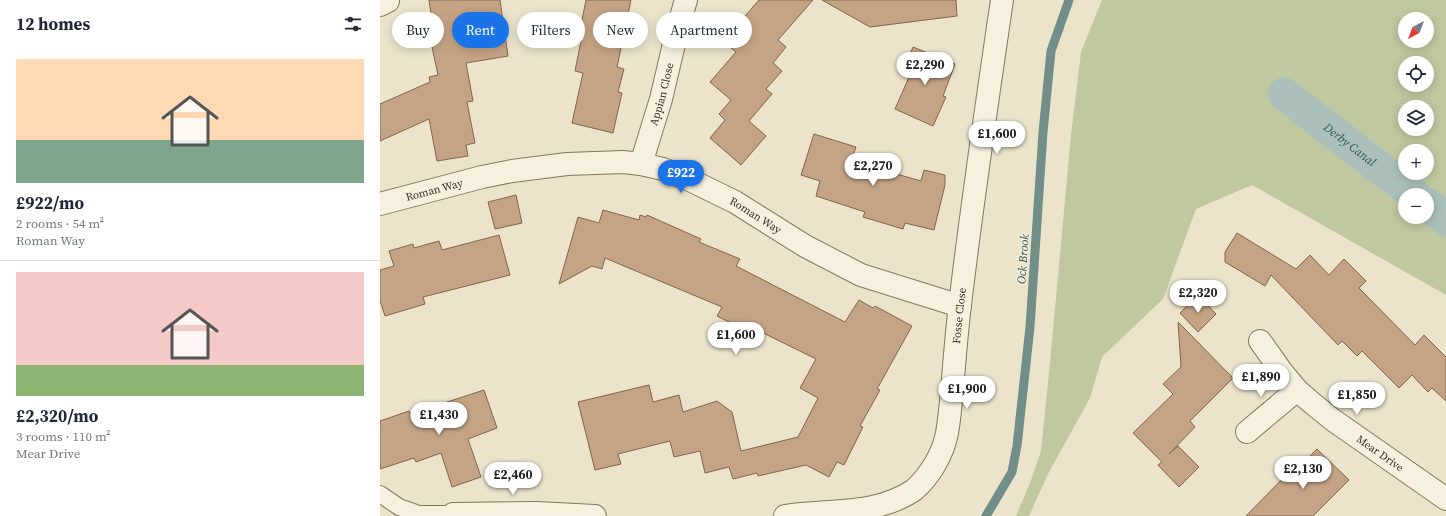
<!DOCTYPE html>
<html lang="en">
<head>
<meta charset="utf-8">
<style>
  :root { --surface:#fff; --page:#f2f2f3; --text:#1f2937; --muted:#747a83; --line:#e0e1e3; --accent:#1a73e8 }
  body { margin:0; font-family:"Source Serif 4",serif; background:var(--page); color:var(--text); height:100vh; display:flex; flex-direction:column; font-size:15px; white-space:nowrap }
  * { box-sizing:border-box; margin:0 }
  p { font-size:13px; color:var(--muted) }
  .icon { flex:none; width:22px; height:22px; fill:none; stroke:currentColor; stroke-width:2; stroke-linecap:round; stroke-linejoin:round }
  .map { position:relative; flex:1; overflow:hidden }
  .drawer { display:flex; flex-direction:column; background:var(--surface); width:380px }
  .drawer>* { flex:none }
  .guide { position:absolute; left:12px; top:12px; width:380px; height:36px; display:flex; gap:8px }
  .needle { width:26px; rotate:222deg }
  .buttons { position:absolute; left:1018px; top:12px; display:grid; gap:8px }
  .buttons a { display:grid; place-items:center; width:36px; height:36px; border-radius:50%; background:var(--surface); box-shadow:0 2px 10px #0003; font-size:20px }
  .price { position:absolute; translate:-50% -34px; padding:0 9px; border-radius:14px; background:#fff; color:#222; font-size:13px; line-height:26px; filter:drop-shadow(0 1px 2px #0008) }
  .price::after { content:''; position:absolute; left:50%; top:24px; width:12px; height:9px; margin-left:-6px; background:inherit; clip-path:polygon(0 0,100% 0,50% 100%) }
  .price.selected { background:var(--accent); color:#fff }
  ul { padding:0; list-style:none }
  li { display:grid; align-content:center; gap:8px; height:212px; padding:0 16px }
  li+li { border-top:1px solid var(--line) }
  li span { display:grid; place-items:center; height:124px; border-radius:0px; color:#555 }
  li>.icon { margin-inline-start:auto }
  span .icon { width:72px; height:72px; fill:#fffc; stroke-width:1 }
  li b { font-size:17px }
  h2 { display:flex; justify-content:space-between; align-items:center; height:48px; padding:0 16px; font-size:17px }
  .pill { padding:0 14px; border-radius:18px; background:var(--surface); box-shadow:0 2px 10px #0003; font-size:14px; line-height:36px }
  .pill.selected { background:var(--accent); color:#fff }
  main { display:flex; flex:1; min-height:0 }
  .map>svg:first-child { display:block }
</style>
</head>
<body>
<main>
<section class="drawer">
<h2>12 homes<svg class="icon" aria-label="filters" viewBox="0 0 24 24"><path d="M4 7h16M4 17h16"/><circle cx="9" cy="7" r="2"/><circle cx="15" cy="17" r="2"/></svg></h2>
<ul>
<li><span style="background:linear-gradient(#ffd9b3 65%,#7fa58c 0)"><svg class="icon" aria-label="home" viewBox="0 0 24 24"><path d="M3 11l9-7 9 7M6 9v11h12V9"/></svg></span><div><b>£922/mo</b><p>2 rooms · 54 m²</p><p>Roman Way</p></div></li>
<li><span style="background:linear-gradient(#f6c9c9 75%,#8fb573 0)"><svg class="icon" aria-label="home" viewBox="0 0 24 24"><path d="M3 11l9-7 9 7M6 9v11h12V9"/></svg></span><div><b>£2,320/mo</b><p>3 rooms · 110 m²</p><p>Mear Drive</p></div></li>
</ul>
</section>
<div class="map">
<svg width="1066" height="516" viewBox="0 0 1066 516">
  <rect width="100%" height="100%" fill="#ebe4cb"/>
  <path fill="#c0c8a0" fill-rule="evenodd" d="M722 0H1066V295L872 185 816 209 783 299 722 357 710 398 668 474 649 516H636L650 483 661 451 670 363 691 135 701 52ZM1025 19H1047V41H1025ZM1025 63H1047V85H1025ZM1025 107H1047V129H1025ZM1025 151H1047V173H1025ZM1025 195H1047V217H1025Z"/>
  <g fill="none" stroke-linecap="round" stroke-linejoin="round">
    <path stroke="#728e89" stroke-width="9" d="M606 516 632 472 637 446 650 327 663 132 671 51 689 0"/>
    <g stroke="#abc0bb" stroke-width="33">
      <path id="s1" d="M904 94 1035 195"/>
      <path d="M1047 204 1066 219"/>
    </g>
  </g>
  <g fill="#c5a485" stroke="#836449">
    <path d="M49 0H120L128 56 86 63 93 101 87 102 95 143 86 145 88 156 57 161 49 119 0 141V104L50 82 49 77 58 75 48 28 53 26Z"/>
    <path d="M206 0H251L237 67 244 69 238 92 242 93 233 133 192 123 203 73 195 71 202 36 199 35Z"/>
    <path d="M379 0H433L398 40 406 47 393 63 402 71 386 89 392 94 369 121 386 136 361 165 330 138 345 120 339 114 351 100 330 82 356 52 351 48 366 31 358 24Z"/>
    <path d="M442 0H576L577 16 490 27Z"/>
    <path d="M533 47 575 64 563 96 566 97 553 126 515 109 530 75 523 72Z"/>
    <path d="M434 134 476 147 471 161 541 181 544 170 565 175V185L554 230 525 223 523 229 483 217 485 212 436 196 440 181 421 175Z"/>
    <path d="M136 195 142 223 115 229 108 202Z"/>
    <path d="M223 210 259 220 260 215 266 217 267 215 321 239 319 242 360 259 356 266 465 322 479 300 493 308 495 306 532 326 497 389 500 390 480 426 483 427 464 465 457 462 449 477 426 465 378 476 377 473 353 479 349 467 325 473 320 451 294 457 290 441 238 454 241 464 215 470 198 402 269 385 273 402 299 395 303 412 337 401 352 412 361 451 418 437 438 398 420 388 436 359 375 329 373 334 337 316 342 307 225 258 222 269 212 266 179 284 198 217 219 223Z"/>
    <path d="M857 233 916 269 930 255 949 275 964 259 986 281 979 288 1035 345 1044 335 1066 357V401L1052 388 1048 392 1032 375 1019 388 982 351 977 356 962 341 958 345 891 275 885 286 845 262V252Z"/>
    <path d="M119 235 130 275 43 297 45 304 5 316 0 301V270L14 266 9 251 33 244 34 248 59 241 62 250Z"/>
    <path d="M818 295 836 314 818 332 800 313Z"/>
    <path d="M798 322 853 378 810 421 815 427 789 454 798 446 819 467 799 487 778 465 782 462 753 433 793 394 783 384 801 367Z"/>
    <path d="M104 390 117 428 88 439 101 477 72 487 61 453 36 462 34 458 0 469V421L29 411 30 414Z"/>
    <path d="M937 449 969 480 933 516H866L914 467 916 470Z"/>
  </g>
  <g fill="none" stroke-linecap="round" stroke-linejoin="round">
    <g stroke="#867761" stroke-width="18">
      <path id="lane" d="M0 494 19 507 39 514H73"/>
    </g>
    <g stroke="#867761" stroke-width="24">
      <g id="street">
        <path d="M0 5 8 1"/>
        <path id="s2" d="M261 164 281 99 298 27 306 0"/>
        <path id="s3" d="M0 204 102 177 132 171 187 164 243 162 261 164 283 169 310 180 355 202 425 246 481 275 580 306"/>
        <path id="s4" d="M880 341 902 372 917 390 932 403 953 420 1066 499"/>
        <path d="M867 432 917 390"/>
        <path d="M73 514 157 513 215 516"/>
        <path id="s5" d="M405 516C449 509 496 516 534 490 550 476 563 454 567 433 569 422 570 411 571 401 574 369 576 337 580 305 592 203 607 102 622 0"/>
      </g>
    </g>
    <use href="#lane" stroke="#f6f1de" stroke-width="16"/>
    <use href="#street" stroke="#f6f1de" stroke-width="22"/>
  </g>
  <g text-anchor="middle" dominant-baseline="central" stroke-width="3" stroke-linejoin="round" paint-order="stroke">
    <g font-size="11" fill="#382f22" stroke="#f3edda">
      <text stroke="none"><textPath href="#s2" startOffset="73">Appian Close</textPath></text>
      <text stroke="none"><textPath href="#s3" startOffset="56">Roman Way</textPath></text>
      <text stroke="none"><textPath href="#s3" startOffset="392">Roman Way</textPath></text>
      <text stroke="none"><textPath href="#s5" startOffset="318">Fosse Close</textPath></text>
      <text stroke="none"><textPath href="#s4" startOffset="166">Mear Drive</textPath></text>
    </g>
    <g font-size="12" font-style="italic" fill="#335656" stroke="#f3edda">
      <text stroke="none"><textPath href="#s1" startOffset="83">Derby Canal</textPath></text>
      <text transform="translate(643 259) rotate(-86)">Ock Brook</text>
    </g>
  </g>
</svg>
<div class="buttons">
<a><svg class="needle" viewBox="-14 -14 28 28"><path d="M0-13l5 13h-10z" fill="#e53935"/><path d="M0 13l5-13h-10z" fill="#747a83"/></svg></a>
<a><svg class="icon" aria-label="locate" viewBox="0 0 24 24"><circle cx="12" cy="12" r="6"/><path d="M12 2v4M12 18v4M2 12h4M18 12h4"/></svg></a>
<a><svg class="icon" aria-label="layers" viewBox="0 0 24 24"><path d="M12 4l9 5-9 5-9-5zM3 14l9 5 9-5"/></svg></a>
<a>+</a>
<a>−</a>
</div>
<b class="price" style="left:545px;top:86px">£2,290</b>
<b class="price" style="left:617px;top:155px">£1,600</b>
<b class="price" style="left:493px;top:187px">£2,270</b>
<b class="price selected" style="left:301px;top:194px">£922</b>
<b class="price" style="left:818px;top:314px">£2,320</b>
<b class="price" style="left:356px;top:356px">£1,600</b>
<b class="price" style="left:881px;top:398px">£1,890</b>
<b class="price" style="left:587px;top:410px">£1,900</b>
<b class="price" style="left:977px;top:416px">£1,850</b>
<b class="price" style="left:59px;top:436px">£1,430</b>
<b class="price" style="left:923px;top:490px">£2,130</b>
<b class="price" style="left:133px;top:496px">£2,460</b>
<div class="guide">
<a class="pill">Buy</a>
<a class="pill selected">Rent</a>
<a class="pill">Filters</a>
<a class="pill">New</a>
<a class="pill">Apartment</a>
</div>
</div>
</main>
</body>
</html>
